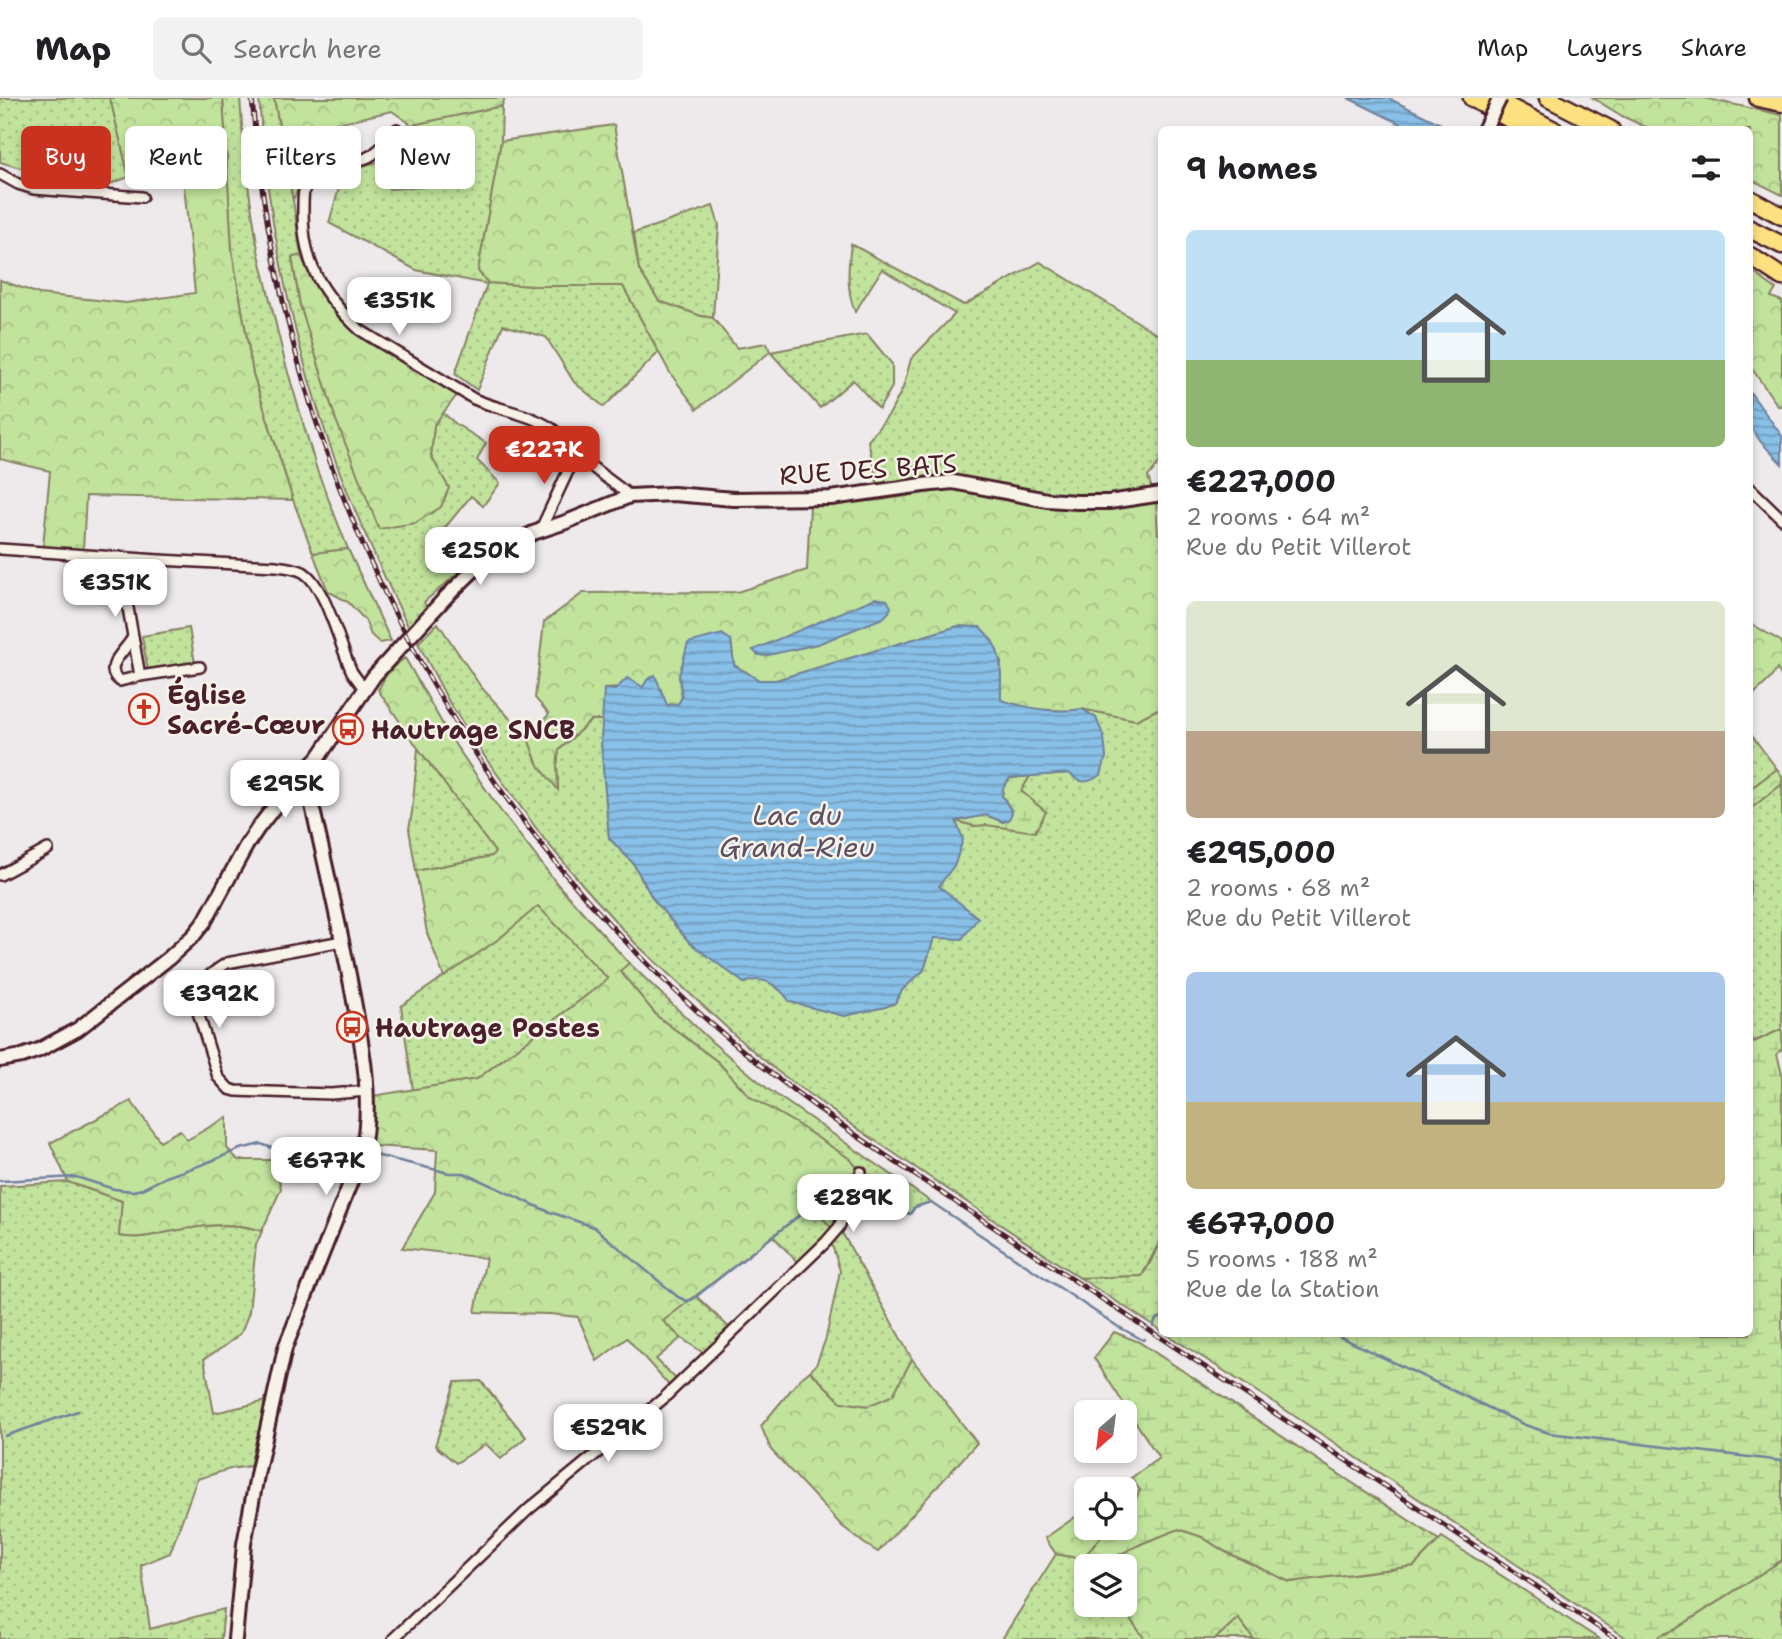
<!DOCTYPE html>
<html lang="en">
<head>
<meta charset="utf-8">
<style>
  :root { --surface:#fff; --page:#f2f2f2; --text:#202124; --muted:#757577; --line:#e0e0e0; --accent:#c8321e }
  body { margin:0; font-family:"Shantell Sans",sans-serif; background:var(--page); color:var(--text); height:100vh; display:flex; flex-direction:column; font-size:26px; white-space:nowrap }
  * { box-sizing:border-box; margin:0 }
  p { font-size:23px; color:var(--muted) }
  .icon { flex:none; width:38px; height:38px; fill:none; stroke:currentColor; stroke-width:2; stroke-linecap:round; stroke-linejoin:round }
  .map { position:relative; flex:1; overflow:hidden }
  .details { position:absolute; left:1158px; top:28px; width:595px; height:1211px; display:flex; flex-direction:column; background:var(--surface); border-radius:10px; box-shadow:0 4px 10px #0003 }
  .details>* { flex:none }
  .guide { position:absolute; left:21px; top:28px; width:665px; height:63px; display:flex; gap:14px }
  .needle { width:46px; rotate:208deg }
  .tools { position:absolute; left:1074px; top:1302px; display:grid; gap:14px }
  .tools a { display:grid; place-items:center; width:63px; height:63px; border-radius:10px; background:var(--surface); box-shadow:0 4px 10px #0003; font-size:35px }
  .price { position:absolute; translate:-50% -60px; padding:0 16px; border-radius:14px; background:#fff; color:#222; font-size:23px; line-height:46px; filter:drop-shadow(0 2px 4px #0008) }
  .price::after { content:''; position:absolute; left:50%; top:42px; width:21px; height:16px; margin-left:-10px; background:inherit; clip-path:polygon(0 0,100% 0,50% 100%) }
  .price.on { background:var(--accent); color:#fff }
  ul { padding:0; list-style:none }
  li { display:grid; align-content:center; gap:14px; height:371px; padding:0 28px }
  li span { display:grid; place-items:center; height:217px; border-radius:10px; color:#555 }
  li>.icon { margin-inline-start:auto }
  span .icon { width:126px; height:126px; fill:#fffc; stroke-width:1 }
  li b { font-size:30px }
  h2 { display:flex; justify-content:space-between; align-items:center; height:84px; padding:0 28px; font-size:30px }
  .tag { padding:0 24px; border-radius:10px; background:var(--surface); box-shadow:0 4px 10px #0003; font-size:24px; line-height:63px }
  .tag.on { background:var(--accent); color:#fff }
  header { display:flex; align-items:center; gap:42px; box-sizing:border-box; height:98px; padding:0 35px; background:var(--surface); border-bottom:2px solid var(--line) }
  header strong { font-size:33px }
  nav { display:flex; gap:38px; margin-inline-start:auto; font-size:24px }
  .search { width:490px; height:63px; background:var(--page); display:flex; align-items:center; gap:18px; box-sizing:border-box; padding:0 24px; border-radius:10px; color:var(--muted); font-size:26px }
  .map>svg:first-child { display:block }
</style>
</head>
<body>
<header>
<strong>Map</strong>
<div class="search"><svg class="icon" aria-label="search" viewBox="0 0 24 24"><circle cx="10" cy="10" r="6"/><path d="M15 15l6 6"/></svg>Search here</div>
<nav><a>Map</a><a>Layers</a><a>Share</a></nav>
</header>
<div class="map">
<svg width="1782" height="1541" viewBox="0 0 1782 1541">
  <defs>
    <pattern id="grass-dots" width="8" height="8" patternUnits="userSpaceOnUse" patternTransform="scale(1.75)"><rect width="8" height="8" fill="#c1e39c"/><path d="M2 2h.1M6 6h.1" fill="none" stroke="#a7c287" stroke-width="1.8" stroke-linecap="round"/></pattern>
    <pattern id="forest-crowns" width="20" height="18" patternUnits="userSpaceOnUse" patternTransform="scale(1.75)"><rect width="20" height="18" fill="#c1e39c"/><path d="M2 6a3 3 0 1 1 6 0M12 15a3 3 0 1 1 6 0" fill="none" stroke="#a7c287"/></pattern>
    <pattern id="wetland-marsh" width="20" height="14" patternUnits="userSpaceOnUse" patternTransform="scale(1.75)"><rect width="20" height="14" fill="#c1e39c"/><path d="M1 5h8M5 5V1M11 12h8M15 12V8" fill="none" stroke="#a7c287"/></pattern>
    <pattern id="water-rules" width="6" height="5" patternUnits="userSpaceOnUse" patternTransform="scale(1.75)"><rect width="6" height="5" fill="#88c0e7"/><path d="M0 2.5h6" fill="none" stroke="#719bbb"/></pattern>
  </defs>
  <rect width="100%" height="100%" fill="#eeeaeb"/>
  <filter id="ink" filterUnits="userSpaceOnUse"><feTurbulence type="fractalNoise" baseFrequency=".0143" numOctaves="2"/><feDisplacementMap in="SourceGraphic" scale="14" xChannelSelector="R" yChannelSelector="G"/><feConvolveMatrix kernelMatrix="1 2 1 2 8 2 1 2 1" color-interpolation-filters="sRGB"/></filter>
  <g filter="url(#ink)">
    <g fill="url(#grass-dots)" stroke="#868164" stroke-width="2">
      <path d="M0 0H110L129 79 107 87 58 81 0 64Z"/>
      <path d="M223 0H240L245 67 258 152 285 264 317 372 348 451 313 455 293 402 253 276 232 153Z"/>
      <path d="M259 0H274L293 102 301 158 292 160 300 207 336 322 449 390 431 359 434 327 443 315 456 326 486 345 477 362 500 385 483 408 471 398 443 432 471 464 424 504 428 511 409 530C377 464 345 395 322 324 288 220 266 110 259 0Z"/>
      <path d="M502 8 501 44 478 173 488 185 535 188H623L659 254 604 309 574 284 546 239 503 227 477 292 455 276 487 186 416 172 329 125 344 73 381 63 389 91 425 89 412 27Z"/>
      <path d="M713 108 719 127 713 220 701 218 659 203 639 172 634 135Z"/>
      <path d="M851 146 964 207 1040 164 1162 239V361L1148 379 1156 403 1099 411 1059 410 955 390 881 402 868 343 890 315 903 290 911 261 955 216 882 171 855 214C846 191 848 169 851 146Z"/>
      <path d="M867 236 892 266V289L879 311 853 282 820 310 770 254Z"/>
      <path d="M438 525 481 589 528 640 537 665 558 690 557 667 559 652 591 622H603L601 644 609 740 633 765 653 801 690 845 754 880 767 883 783 894 791 904 844 918 885 909 895 905 902 892 924 872 934 840 977 819 938 788 955 766 956 723 974 728 986 727 1046 714 1021 693 1030 678 1069 675 1096 620 1082 611 1136 622 1162 609V1139L1142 1178 1080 1180 852 1027 777 973 739 941 635 845 582 786 544 741 487 662 449 604 418 545Z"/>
      <path d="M189 530 195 565 148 573 142 538Z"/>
      <path d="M1750 635 1777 671 1750 691Z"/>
      <path d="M418 650 495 754 492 758 416 773 409 731 412 714Z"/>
      <path d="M1782 686V931L1753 944 1750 938V711Z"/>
      <path d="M538 807 608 881 477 981 413 992 401 908 500 840Z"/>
      <path d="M629 865 712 944 768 991 931 1104 915 1109 910 1116 850 1101V1061L795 1025 750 999 718 964 657 918 619 873Z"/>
      <path d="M68 1084 122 1103 119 1138C140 1141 148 1138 168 1134 199 1128 232 1123 262 1133L256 1147 249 1214 241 1235 225 1248 204 1261 214 1315 262 1304 268 1305 261 1338 257 1339 250 1368 230 1371 197 1381 170 1455 141 1467 150 1531 224 1511 221 1541H0V1088Z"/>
      <path d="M812 1107 839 1129 912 1261 893 1298 868 1308 841 1304 810 1273 816 1267 826 1240 840 1173 830 1140 801 1168 773 1138Z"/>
      <path d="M696 1198 734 1234 708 1258 681 1240 663 1223 687 1203Z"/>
      <path d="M481 1283 526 1339 501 1361 486 1346 456 1365 435 1348 455 1284Z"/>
      <path d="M1056 1456 1082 1461 1089 1468H1087V1507H1120L1145 1541H1002Z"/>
      <path d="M1238 1520 1254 1541H1215Z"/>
    </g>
    <g fill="url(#forest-crowns)" stroke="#868164" stroke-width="2">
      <path d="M110 0H223L232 153 253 276 293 402 86 398 83 452 43 449 50 373 0 361V182L39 196 126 205 195 195 183 78 129 79Z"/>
      <path d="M274 0H505L502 8 412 27 392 13 311 31 315 66 305 75 293 102Z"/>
      <path d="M1593 0H1704L1782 17V97L1750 81V32L1650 31 1622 18Z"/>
      <path d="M614 27 639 172 659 203 701 218 713 220 737 250 767 245 770 254 697 311 670 275 623 188H535L488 185 478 173 501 43Z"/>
      <path d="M301 158 311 180 339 220 365 243 457 297 434 327 431 358 449 390 441 409 415 425 379 431 336 322 300 207 292 159Z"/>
      <path d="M1750 172 1776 191 1771 199 1782 203V308H1778L1750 268Z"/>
      <path d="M955 390 1059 410 1099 411 1156 403 1158 436H1162V609L1136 622 1082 611 1071 613 1030 611 1000 602 1001 563 958 528 776 582H759L734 567 731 542 679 577 682 599 679 606 667 607 643 589 605 591 603 622H591L559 652 557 667 558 692 537 665 528 640 549 616 535 600 544 524 583 495 737 494 807 472 810 407 881 402Z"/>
      <path d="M348 451 391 543 380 545 371 537 365 522 348 504 328 493 313 455Z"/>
      <path d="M1750 525 1782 544V579L1777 571 1770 581 1750 600Z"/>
      <path d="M405 560 450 639 500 712 559 788 629 865 620 873 657 918 718 964 750 999 795 1025 850 1061 861 1074 835 1134 812 1108 663 1223 681 1240 656 1261 680 1285 673 1292 627 1240 597 1263 578 1219 550 1216 475 1214 486 1160 402 1150 435 1094 437 1052 372 1048V998L477 981 608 881 538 808 500 840 444 879 427 835 416 773 492 758 495 754 418 650 378 592 389 572Z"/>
      <path d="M1777 671 1782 678V686L1750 711V691Z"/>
      <path d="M131 1003 160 1043 180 1032 187 1042 227 1019V1050L238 1062H275L281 1091 262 1133C232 1122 199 1128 168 1134 148 1138 140 1141 119 1138L122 1103 68 1084 50 1045Z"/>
      <path d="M912 1261 977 1345 878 1454 865 1446 842 1428 771 1352 761 1328 800 1281 810 1273 841 1304 868 1308 893 1297Z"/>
      <path d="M1131 1380 1140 1391 1138 1399 1125 1412V1391H1115Z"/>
      <path d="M1087 1411V1430H1109L1082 1461 1056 1456 1045 1440Z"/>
      <path d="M1179 1431 1202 1439 1224 1453 1290 1484 1414 1468 1442 1439 1599 1541H1254L1238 1520 1215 1541H1145L1120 1507H1125V1468H1102L1106 1463 1143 1445Z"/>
      <path d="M1782 1462V1541H1657L1659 1538 1674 1532Z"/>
    </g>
    <g fill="url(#wetland-marsh)" stroke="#868164" stroke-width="2">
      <path d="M1030 678 1021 693 1046 714 1035 734 986 727 974 728 956 723 986 717 1003 724 1012 713 1002 698 1003 690 1010 680Z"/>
      <path d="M1782 931V951L1777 956 1782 976V1462L1674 1532 1659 1538 1657 1541H1628L1281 1309 1166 1236H1750V938L1754 944Z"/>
      <path d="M1162 1139V1233L1080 1180 1142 1178 1150 1165Z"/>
      <path d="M1114 1234 1139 1244 1439 1442 1414 1468 1290 1484 1224 1453 1202 1439 1179 1431 1143 1445 1106 1463 1102 1468H1089L1082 1461 1109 1430H1125V1412L1137 1399 1140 1392 1131 1380 1159 1360 1094 1260Z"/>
    </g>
    <g fill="url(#water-rules)" stroke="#6f809c" stroke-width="2">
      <path d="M1348 0H1388L1451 31H1411Z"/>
      <path d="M1750 294 1782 338V366L1761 344 1750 328Z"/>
      <path d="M875 500 887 502 891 509 889 514 883 520 818 546 764 558 757 556 753 552Z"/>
      <path d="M958 528 980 529C1006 553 1000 571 1001 602 1028 610 1054 616 1082 611L1096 620 1104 639 1106 659 1101 677C1088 685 1081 687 1069 675L1010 680 1003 690 1002 698 1012 714 1009 722 1003 724 986 717 956 723 963 741 955 766 939 788 978 820 962 841 934 840 924 872 902 892 895 905 885 909 844 918 790 904C779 888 764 876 744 885L690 845 653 801 633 765 609 740 601 644 604 591 615 592 627 580 643 589 647 582 655 577 667 607 678 606 682 599 679 577 688 545 722 536 731 542 734 567 759 582H776Z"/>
    </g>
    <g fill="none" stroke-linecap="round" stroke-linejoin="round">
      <g stroke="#6f809c" stroke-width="2.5">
        <path d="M371 1056 449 1075H464L547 1113 594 1129 678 1199 687 1203 693 1201 812 1107 834 1096"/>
        <path d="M0 1083 76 1079 114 1091 133 1093 142 1091 166 1079 204 1066 240 1051 261 1046 278 1052 352 1054"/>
        <path d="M862 1104 910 1116 915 1109 931 1104 1117 1228 1143 1242 1145 1241"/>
        <path d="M1153 1228 1156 1221 1162 1219"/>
        <path d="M1334 1236 1525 1327 1549 1335 1782 1363"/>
        <path d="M5 1338 78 1313"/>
      </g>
      <g stroke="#4a1f2b" stroke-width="14">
        <g id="street">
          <path d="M397 31C388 41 379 55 366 60 351 67 322 68 310 79 303 87 303 100 303 110 302 165 321 195 360 232L474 301C499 312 528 315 551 330 562 337 568 349 578 357 594 372 613 384 630 398"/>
          <path d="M0 76 18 86 34 91 142 99"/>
          <path d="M1750 390 1782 421"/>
          <path d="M540 433 576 356"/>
          <path d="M0 451 159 462 276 468C285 469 295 470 303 474 326 488 340 549 352 574 356 580 361 586 365 592"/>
          <path d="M119 459 140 578"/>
          <path d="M133 539C126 553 101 569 120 583L140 578 200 569"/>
          <path d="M0 777 48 751"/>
          <path d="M342 843 227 865C209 876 196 886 196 908L218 979 229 991 236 993 331 996 367 993"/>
          <path d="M393 1541 529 1411 664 1300 826 1144 839 1129 861 1074"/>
        </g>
      </g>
      <g stroke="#4a1f2b" stroke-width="18">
        <g id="secondary">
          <path d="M0 962 22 958 39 952 78 931 169 860 194 837 205 823 246 748 258 730 292 686 318 660 374 578 446 499 478 468 505 449 533 435 566 424 630 398 673 396 734 401 831 400 923 387 953 384 1047 402 1077 404H1109L1162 396"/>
          <path d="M235 1541 244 1446 258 1372 285 1250 361 1058C375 1003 361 942 351 887 339 826 325 764 311 703V680L317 663"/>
        </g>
      </g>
      <g stroke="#4a1f2b" stroke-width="21">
        <g id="highway">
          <path d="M1472 0 1529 32"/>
          <path d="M1491 0 1554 32"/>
          <path d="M1548 0 1611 32"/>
          <path d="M1758 0 1782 5"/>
          <path d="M1750 101 1782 118"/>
          <path d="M1750 131 1782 147"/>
          <path d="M1750 158 1782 179"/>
        </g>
      </g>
      <use href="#street" stroke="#f7f3e8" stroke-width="9"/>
      <use href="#secondary" stroke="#f7f3e8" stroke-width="12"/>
      <use href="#highway" stroke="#fde080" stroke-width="16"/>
      <g stroke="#4a1f2b" stroke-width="5">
        <path id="rail" d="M252 0C279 342 430 665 682 899 759 972 845 1031 933 1089L1616 1541"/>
      </g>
      <use href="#rail" stroke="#f7f3e8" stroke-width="2.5" stroke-dasharray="8" stroke-linecap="butt"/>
      <g stroke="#4a1f2b" stroke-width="18" stroke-linecap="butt">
        <path id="secondary-bridge" d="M1484 32 1500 0"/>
      </g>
      <use href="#secondary-bridge" stroke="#f7f3e8" stroke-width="12"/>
    </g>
  </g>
  <defs>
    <g id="church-ring" transform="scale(1.575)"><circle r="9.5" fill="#f7f3e8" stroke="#c8321e" stroke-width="1.5"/><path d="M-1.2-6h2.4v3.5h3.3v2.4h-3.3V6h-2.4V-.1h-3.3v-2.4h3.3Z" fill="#c8321e"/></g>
    <g id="bus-ring" transform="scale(1.575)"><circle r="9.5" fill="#f7f3e8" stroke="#c8321e" stroke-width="1.5"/><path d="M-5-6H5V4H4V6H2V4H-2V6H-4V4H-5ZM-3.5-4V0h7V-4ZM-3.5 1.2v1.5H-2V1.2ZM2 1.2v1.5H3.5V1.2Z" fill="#c8321e"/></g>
  </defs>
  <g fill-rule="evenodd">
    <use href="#church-ring" x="144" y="611"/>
    <use href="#bus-ring" x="348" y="631"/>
    <use href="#bus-ring" x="352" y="929"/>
  </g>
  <g text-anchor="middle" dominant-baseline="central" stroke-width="5" stroke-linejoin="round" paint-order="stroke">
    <g font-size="26" fill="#4a1f2b" stroke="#f7f3e8">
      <text transform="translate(868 371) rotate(-4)">RUE DES BATS</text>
    </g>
    <g font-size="26" font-weight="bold" fill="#4a1f2b" stroke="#f7f3e8" text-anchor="start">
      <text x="167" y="596">Église<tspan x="167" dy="30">Sacré-Cœur</tspan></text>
      <text x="371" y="631">Hautrage SNCB</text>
      <text x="375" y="929">Hautrage Postes</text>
    </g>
    <g font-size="28" font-style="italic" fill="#5d4f63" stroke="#f7f3e8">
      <text x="797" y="717">Lac du<tspan x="797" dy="32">Grand-Rieu</tspan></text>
    </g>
  </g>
</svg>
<div class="tools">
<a><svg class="needle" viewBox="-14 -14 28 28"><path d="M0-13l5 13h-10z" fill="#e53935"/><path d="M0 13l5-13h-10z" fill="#757577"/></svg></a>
<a><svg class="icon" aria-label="locate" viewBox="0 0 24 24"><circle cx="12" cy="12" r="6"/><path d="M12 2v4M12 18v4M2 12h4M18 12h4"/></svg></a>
<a><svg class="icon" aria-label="layers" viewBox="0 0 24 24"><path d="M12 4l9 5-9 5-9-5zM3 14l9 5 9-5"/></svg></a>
</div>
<b class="price" style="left:399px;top:239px">€351K</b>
<b class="price on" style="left:544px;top:388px">€227K</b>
<b class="price" style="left:480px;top:489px">€250K</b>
<b class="price" style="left:115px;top:521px">€351K</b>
<b class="price" style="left:285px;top:722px">€295K</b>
<b class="price" style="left:219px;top:932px">€392K</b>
<b class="price" style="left:326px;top:1099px">€677K</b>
<b class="price" style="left:853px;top:1136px">€289K</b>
<b class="price" style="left:608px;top:1366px">€529K</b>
<div class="guide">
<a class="tag on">Buy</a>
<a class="tag">Rent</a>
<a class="tag">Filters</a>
<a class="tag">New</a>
</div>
<section class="details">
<h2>9 homes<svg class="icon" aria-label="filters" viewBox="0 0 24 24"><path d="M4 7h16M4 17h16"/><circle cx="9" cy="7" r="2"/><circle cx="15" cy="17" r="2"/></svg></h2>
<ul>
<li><span style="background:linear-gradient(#bfe0f5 60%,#8fb573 0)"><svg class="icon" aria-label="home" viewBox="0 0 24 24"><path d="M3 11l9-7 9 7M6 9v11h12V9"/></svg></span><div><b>€227,000</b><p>2 rooms · 64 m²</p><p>Rue du Petit Villerot</p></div></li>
<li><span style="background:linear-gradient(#dfe7d0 60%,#b9a48a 0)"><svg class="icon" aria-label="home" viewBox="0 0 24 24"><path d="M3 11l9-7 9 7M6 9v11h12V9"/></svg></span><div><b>€295,000</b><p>2 rooms · 68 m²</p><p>Rue du Petit Villerot</p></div></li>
<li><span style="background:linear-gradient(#a9c7e8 60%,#c2b280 0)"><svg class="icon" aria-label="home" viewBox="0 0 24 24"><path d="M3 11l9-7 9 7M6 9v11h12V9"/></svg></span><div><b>€677,000</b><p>5 rooms · 188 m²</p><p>Rue de la Station</p></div></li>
</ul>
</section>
</div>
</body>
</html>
